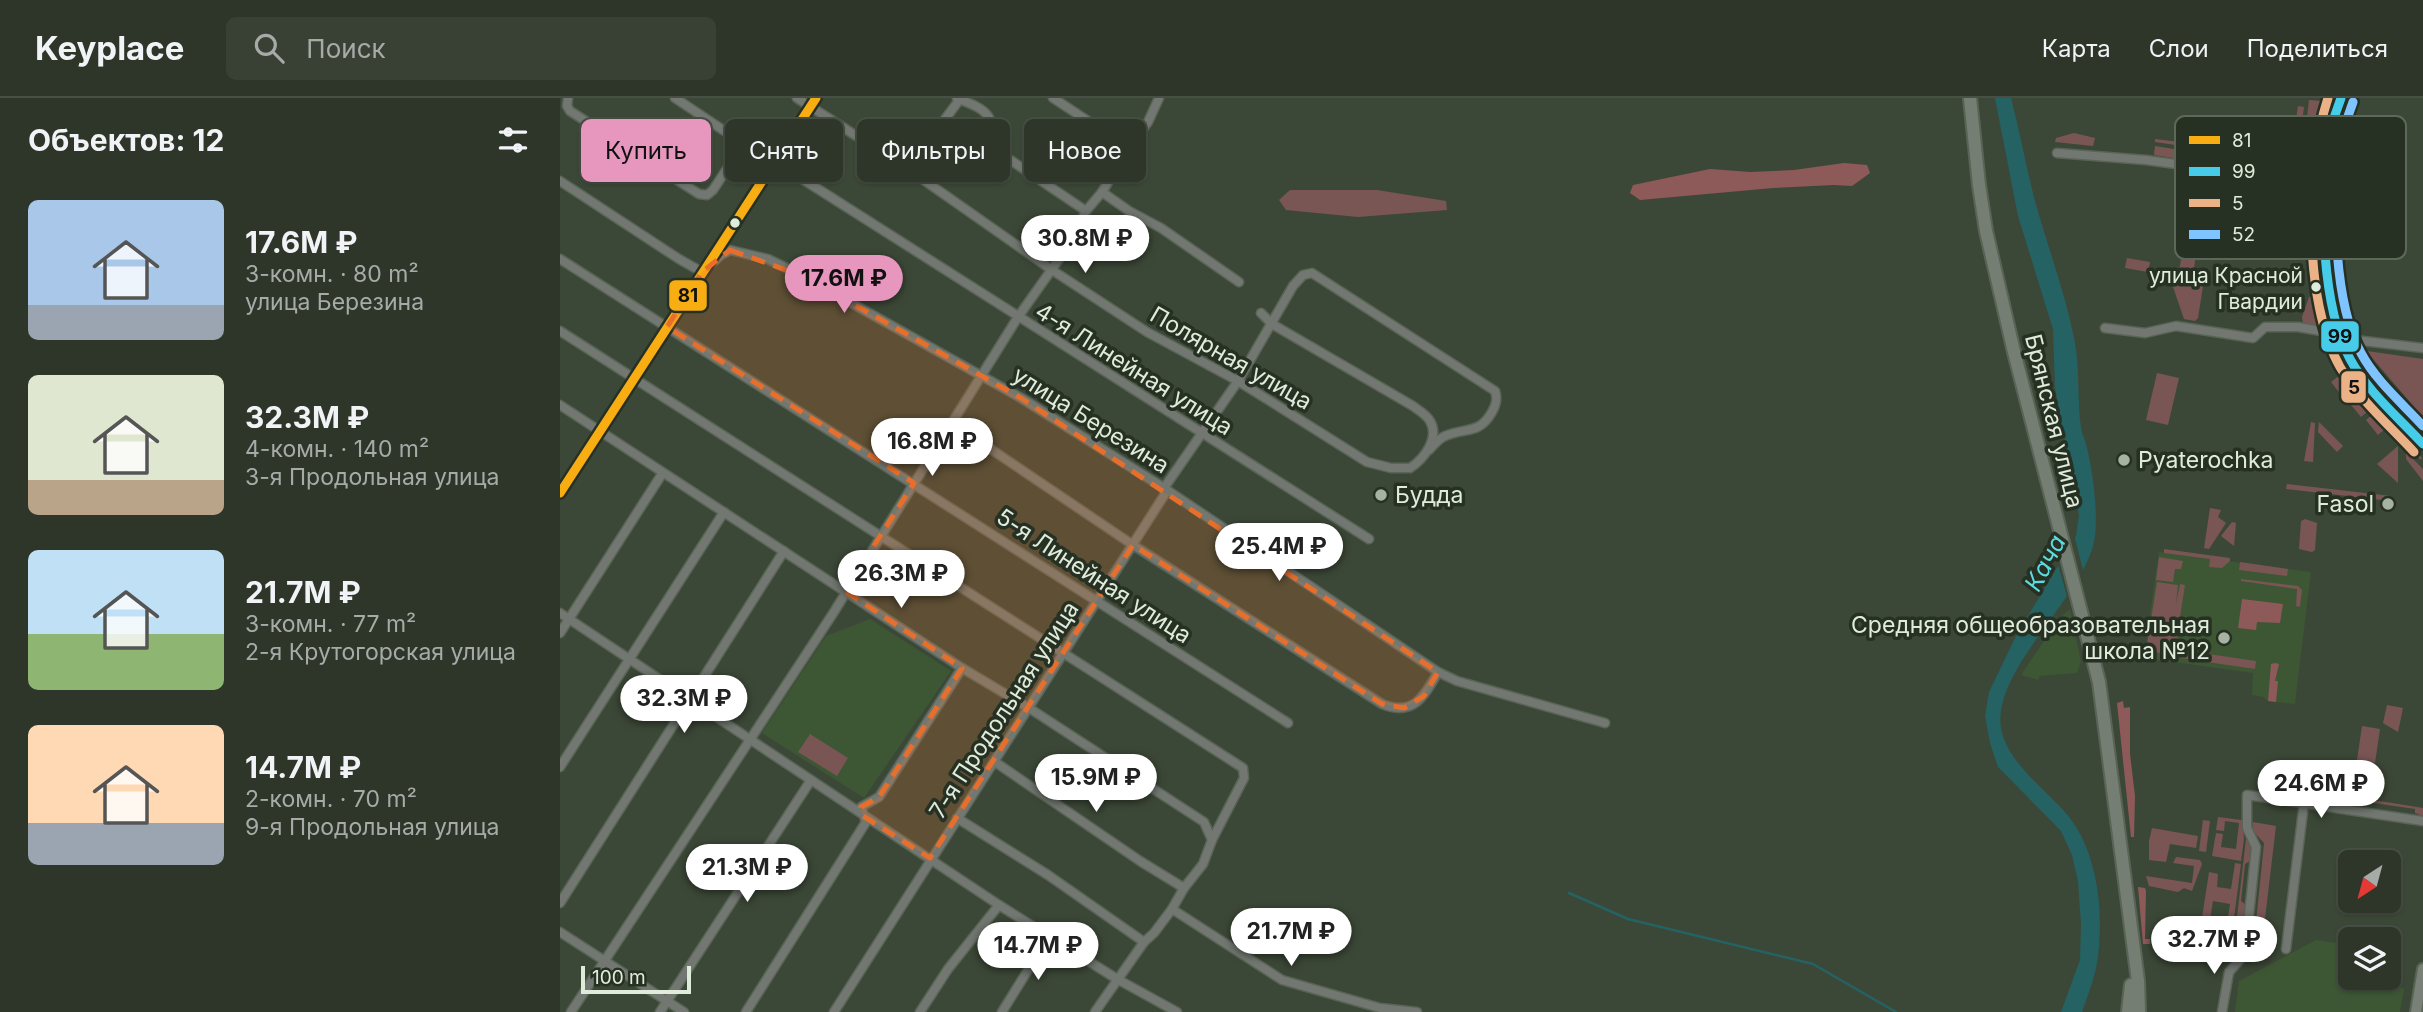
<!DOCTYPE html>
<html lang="ru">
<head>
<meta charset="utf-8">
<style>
  :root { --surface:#2d3629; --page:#394135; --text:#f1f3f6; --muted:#a7aba8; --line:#485046; --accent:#e797bd }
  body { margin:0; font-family:Inter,sans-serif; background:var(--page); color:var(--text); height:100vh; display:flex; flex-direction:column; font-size:26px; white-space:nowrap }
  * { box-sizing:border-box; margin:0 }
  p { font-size:23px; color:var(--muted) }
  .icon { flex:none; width:38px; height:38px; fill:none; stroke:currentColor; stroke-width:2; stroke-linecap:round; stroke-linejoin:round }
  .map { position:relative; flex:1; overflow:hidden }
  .details { display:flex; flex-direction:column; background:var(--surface); width:560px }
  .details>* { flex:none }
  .banner { position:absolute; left:21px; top:21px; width:665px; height:63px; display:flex; gap:14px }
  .needle { width:46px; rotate:216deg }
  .buttons { position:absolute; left:1778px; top:752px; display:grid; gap:14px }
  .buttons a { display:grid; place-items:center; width:63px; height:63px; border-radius:10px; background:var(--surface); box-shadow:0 2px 5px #0004,0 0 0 2px var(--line); font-size:35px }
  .scale { position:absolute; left:21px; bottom:18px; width:110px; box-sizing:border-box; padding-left:7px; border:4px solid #dfecdb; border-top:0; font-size:19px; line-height:24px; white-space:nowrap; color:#dfecdb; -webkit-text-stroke:5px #263023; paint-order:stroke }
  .price { position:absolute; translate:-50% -60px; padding:0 16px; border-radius:24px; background:#fff; color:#222; font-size:23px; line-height:46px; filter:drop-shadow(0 2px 4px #0008) }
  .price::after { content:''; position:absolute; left:50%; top:42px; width:21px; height:16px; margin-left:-10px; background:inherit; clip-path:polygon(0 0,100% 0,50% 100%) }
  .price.current { background:var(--accent); color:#111 }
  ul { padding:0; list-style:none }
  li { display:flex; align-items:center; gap:21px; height:175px; padding:0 28px }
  li span { display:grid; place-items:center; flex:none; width:196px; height:140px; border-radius:10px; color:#555 }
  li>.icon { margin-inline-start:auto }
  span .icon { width:84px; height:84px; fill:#fffc; stroke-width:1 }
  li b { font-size:30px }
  h2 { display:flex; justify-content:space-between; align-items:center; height:84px; padding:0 28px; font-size:30px }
  .pill { padding:0 24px; border-radius:10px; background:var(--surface); box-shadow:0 2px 5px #0004,0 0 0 2px var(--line); font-size:24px; line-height:63px }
  .pill.current { background:var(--accent); color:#111 }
  header { display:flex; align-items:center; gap:42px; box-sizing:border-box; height:98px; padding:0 35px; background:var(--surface); border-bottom:2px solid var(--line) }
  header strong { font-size:33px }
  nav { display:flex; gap:38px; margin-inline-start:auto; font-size:24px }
  .search { width:490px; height:63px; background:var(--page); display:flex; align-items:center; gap:18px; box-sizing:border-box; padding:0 24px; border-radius:10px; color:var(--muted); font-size:26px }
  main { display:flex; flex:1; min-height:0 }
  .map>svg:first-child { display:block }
</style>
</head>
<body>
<header>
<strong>Keyplace</strong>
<div class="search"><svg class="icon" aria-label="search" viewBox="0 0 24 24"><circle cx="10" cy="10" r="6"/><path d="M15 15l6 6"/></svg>Поиск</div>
<nav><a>Карта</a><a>Слои</a><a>Поделиться</a></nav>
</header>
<main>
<section class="details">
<h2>Объектов: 12<svg class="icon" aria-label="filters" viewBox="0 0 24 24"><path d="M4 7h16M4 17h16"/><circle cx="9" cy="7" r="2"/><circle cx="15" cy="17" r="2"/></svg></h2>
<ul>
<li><span style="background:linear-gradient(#a9c7e8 75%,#9aa5b1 0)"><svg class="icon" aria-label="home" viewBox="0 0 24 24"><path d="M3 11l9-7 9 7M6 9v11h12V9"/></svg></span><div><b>17.6M ₽</b><p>3-комн. · 80 m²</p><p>улица Березина</p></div></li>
<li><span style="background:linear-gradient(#dfe7d0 75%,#b9a48a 0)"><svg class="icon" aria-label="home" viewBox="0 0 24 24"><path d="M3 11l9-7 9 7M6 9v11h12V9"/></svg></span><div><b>32.3M ₽</b><p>4-комн. · 140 m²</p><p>3-я Продольная улица</p></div></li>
<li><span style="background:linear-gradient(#bfe0f5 60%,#8fb573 0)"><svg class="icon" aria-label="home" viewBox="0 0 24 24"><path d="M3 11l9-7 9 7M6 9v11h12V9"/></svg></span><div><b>21.7M ₽</b><p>3-комн. · 77 m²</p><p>2-я Крутогорская улица</p></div></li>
<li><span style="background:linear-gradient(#ffd9b3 70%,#9aa5b1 0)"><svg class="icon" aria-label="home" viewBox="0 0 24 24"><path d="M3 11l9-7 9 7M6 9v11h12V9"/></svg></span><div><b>14.7M ₽</b><p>2-комн. · 70 m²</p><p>9-я Продольная улица</p></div></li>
</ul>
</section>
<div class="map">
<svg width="1863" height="914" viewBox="0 0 1863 914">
  <rect width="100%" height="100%" fill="#3c4837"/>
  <g fill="#3d5634">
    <path d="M1599 454 1751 474 1735 606 1708 603 1703 599 1692 597 1693 575 1584 560Z"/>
    <path d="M1510 511 1521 564 1517 575 1480 578 1478 582 1461 577 1500 519Z"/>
    <path d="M310 521 391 573 304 700 202 635 266 538Z"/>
    <path d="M1756 842 1790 847V880H1806V885L1844 890 1840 914H1675L1679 883Z"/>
  </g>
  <g fill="#795654">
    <path d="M1749 2 1762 3 1750 49 1744 47Z"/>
    <path d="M1738 8 1744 9 1739 44 1732 46 1727 39 1730 20 1736 21Z"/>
    <path d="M1514 35 1535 40 1533 48 1495 44 1496 40Z"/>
    <path d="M1639 36 1649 38 1647 48 1686 54 1689 51 1690 58 1595 44V41L1637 46Z"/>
    <path d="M1595 48 1658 58 1626 62 1594 57Z"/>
    <path d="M730 92H817L886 103 887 112 798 119 726 112 719 102Z"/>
    <path d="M1629 109 1641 111 1633 180 1644 182 1638 220 1635 223 1624 221 1610 180 1618 181Z"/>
    <path d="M1567 160 1590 164 1588 174 1565 170Z"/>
    <path d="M1756 198 1760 228 1743 226 1742 219 1749 199Z"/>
    <path d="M1807 253 1863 261V319L1813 261Z"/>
    <path d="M1783 270 1790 277 1862 360 1861 362 1782 271Z"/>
    <path d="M1597 275 1619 280 1608 327 1586 322Z"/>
    <path d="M1780 277 1791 291 1782 298 1771 284Z"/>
    <path d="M1794 296 1808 313 1801 319 1787 302Z"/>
    <path d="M1813 316 1826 330 1818 337 1806 322Z"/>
    <path d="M1751 324 1755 325 1753 364 1744 363Z"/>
    <path d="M1759 324 1783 348 1777 354 1758 334Z"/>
    <path d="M1838 348V385L1817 366Z"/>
    <path d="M1846 354 1863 371V383L1846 361Z"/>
    <path d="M1727 386 1831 398V403L1726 391Z"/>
    <path d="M1650 410 1661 412 1658 419 1666 425 1649 451 1644 450Z"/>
    <path d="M1745 421 1757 425 1755 452 1752 454 1739 451 1741 423Z"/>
    <path d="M1672 424 1676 425 1674 448 1661 438Z"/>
    <path d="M1604 451 1670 460V463L1662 470 1649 469 1650 461 1604 455Z"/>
    <path d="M1599 459 1623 463 1621 471H1615L1613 484 1596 482Z"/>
    <path d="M1680 464 1728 471 1727 478 1679 472Z"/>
    <path d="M1681 481 1738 488 1742 492 1740 509 1736 508 1737 491 1681 483Z"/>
    <path d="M1597 484 1618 487 1616 506 1620 486 1625 487 1615 551 1696 563 1695 571 1613 559 1614 552H1609L1608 556 1586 553Z"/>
    <path d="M1827 607 1843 610 1838 634 1823 625Z"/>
    <path d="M1802 628 1820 631 1815 665 1797 662Z"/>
    <path d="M250 636 288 660 277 678 238 654Z"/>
    <path d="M1801 700 1863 710V718L1855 715V711L1800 703Z"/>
    <path d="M1658 719 1682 722 1684 741 1681 763 1652 758 1656 735 1663 736 1661 749 1676 751 1679 725 1665 723 1664 733 1656 732Z"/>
    <path d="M1643 722 1650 723 1646 754 1639 753Z"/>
    <path d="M1693 724 1716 728 1702 846 1694 844 1704 745 1692 732Z"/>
    <path d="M1592 730 1638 738 1636 750 1610 746 1606 764 1589 762V743Z"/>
    <path d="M1686 741H1688L1691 750 1690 763 1685 766 1681 803 1686 807 1681 856 1674 863 1672 862Z"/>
    <path d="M1616 759 1640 762 1642 766 1632 793 1624 790 1618 794 1589 788 1586 778 1632 785 1634 768 1613 765Z"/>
    <path d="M1675 765 1681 766 1669 859H1666L1663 852 1670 806 1653 803 1650 821 1642 820 1649 774 1658 776 1657 789 1671 791Z"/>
  </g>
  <g fill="#8e5959">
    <path d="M1284 65 1307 67 1310 75 1292 88 1274 87 1213 90 1080 102 1070 95 1073 87 1150 71 1190 74 1234 72Z"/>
    <path d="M1682 501 1723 506 1720 525 1697 524 1696 532 1678 530Z"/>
    <path d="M1715 565 1719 566 1715 583H1718L1716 604 1708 603 1711 566Z"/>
    <path d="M1563 603 1564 610 1570 609V656L1575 698 1574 739H1571L1557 605Z"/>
    <path d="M1578 789 1585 790 1586 793 1585 841H1590V846H1583Z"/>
  </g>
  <path fill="#246264" d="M1435 0H1451C1460 34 1466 69 1475 103 1488 150 1506 197 1515 245 1520 273 1517 302 1521 330 1522 337 1526 343 1527 350 1533 373 1539 421 1534 444 1521 503 1427 576 1442 635 1451 667 1484 690 1504 713 1537 749 1544 811 1538 858 1536 877 1528 896 1522 914H1501L1520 862 1521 826 1518 783 1512 757 1501 733 1438 669 1430 645 1425 618 1429 594 1456 538 1516 438 1519 417 1495 289 1493 231 1458 118Z"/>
  <path fill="#3c4837" d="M1513 432 1524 476 1508 502 1497 463Z"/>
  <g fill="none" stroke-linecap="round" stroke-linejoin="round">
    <path stroke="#246264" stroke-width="2.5" d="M1009 795 1068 821 1253 866 1336 914"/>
    <g stroke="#5a6456" stroke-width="11">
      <g id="minor">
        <path d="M8 0 7 8 10 13 139 96 147 97 153 92 180 51 175 40 115 0"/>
        <path d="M237 0 348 71 492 172 587 234 678 283 807 364 831 370H850C864 361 880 340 870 323 866 316 858 312 853 308L712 226 701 215"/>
        <path d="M397 0C408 5 426 10 430 22 435 35 430 42 440 55L526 113"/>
        <path d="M493 0 569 50"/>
        <path d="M1768 0 1780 3"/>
        <path d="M1781 0C1777 13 1771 27 1769 41 1761 98 1761 211 1790 261 1808 292 1839 319 1863 346"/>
        <path d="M1497 55 1586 62 1765 86"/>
        <path d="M214 63 809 441"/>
        <path d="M348 71 400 1"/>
        <path d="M0 83 119 161 142 174 161 157 170 152 208 161 243 178 461 300 604 390 878 574 897 583 1045 625"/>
        <path d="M542 94 569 113 601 130 679 184"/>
        <path d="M0 161 728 625"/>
        <path d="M1545 230 1585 235 1616 228 1693 240 1705 229H1738L1779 236 1795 242 1863 250"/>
        <path d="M0 233 683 670 684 680 652 742 643 766 624 790 612 811 594 835 584 844 535 914"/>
        <path d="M0 307 402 570 469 610 644 724 652 742"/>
        <path d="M392 325 573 447 822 606C854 619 864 598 878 574"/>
        <path d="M0 395 256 0"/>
        <path d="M0 515 439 807 557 881 617 914"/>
        <path d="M0 535 102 376"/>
        <path d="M435 664 580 763 624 790"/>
        <path d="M0 669 164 414"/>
        <path d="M397 720 488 777 584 844"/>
        <path d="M0 805 224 453"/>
        <path d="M612 811 722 882 820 910 857 914"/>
        <path d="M0 834 124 914"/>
        <path d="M1726 851 1744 705"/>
        <path d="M11 914 272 517 458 219 509 147 526 113 542 94 569 50 588 24 599 0"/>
        <path d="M100 914 251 682"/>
        <path d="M186 914 306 724 301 709 319 699 402 570"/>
        <path d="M274 914 605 396 604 390 678 283 733 188 743 177 752 175 935 293C938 301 936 307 932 314 919 337 906 329 885 338 878 341 874 347 869 352"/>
        <path d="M360 914 388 871 439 807"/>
        <path d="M442 914 489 838"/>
        <path d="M1662 914 1669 874 1685 856 1696 749 1687 730V697L1863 723"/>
      </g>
    </g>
    <g stroke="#5a6456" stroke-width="14">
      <path id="major" d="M1856 914 1863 871"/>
    </g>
    <g stroke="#5a6456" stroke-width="16">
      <g id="highway">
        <path d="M1410 0 1419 87 1426 133 1454 254 1539 584 1578 883 1579 914"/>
        <path d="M1568 914 1571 887"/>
      </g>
    </g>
    <use href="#minor" stroke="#727871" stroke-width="8"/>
    <use href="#major" stroke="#798077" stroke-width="10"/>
    <use href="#highway" stroke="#757e72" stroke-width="12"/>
    <g stroke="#263023" stroke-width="14">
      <path id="bus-1" d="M0 395 256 0"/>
    </g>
    <g stroke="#263023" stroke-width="14">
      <path id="bus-2" d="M1781 0C1777 12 1772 23 1770 36 1758 95 1761 208 1790 261 1808 294 1838 319 1863 346"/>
    </g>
    <g stroke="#263023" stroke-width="14">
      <path id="bus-3" d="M1768 0C1745 69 1743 204 1780 269 1799 301 1829 327 1854 354"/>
    </g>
    <g stroke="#263023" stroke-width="14">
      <path id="bus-4" d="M1793 4C1789 16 1784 27 1782 39 1771 97 1773 203 1801 255 1816 283 1842 305 1863 328"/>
    </g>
    <use href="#bus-1" stroke="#f8ad13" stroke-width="9"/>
    <use href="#bus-2" stroke="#46cce9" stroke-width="9"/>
    <use href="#bus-3" stroke="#ebb288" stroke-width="9"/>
    <use href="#bus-4" stroke="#80c4ff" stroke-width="9"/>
  </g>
  <path fill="#e76f2b" fill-opacity="0.2" stroke="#e76f2b" stroke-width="5" stroke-dasharray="14 9" stroke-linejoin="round" d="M170 152 243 178 461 300 878 574 864 598 844 610 822 606 573 447 370 760 303 718 301 709 319 699 402 570 285 493 354 385 107 229 142 174Z"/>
  <g fill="#dfecdb" stroke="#263023" stroke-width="2.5">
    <circle cx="175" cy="125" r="6"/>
    <circle cx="1756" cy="189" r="6"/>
  </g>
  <g fill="#a6b3a2" stroke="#263023" stroke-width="2.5">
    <circle cx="1564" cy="362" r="7"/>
    <circle cx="821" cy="397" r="7"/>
    <circle cx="1828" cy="406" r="7"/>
    <circle cx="1664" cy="540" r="7"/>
  </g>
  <g text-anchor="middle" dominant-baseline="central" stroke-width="7" stroke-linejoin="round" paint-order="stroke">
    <g font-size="21" fill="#dfecdb" stroke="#263023" text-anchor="end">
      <text x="1743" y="177">улица Красной<tspan x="1743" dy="26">Гвардии</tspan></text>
    </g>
    <g font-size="23" fill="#dfecdb" stroke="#263023">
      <text transform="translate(671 260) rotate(30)">Полярная улица</text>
      <text transform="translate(574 271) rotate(32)">4-я Линейная улица</text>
      <text transform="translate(531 322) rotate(32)">улица Березина</text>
      <text transform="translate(1494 323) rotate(76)">Брянская улица</text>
      <text transform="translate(534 478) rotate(33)">5-я Линейная улица</text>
      <text transform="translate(444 612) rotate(-57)">7-я Продольная улица</text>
    </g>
    <g font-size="23" fill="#dfecdb" stroke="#263023" text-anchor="start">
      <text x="1578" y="362">Pyaterochka</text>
      <text x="835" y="397">Будда</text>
      <text x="1814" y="406" text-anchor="end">Fasol</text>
      <text x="1650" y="527" text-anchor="end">Средняя общеобразовательная<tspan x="1650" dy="26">школа №12</tspan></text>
    </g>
    <g font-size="24" font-style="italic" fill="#5cdce1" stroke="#263023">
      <text transform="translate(1485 465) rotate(-62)">Кача</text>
    </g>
  </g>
  <rect x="1615" y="18" width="231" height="143" rx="10" fill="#263023" stroke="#5e685a" stroke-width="2"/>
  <rect x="1629" y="38" width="31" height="8" fill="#f8ad13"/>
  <rect x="1629" y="69" width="31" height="9" fill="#46cce9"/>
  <rect x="1629" y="101" width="31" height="8" fill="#ebb288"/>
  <rect x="1629" y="132" width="31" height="9" fill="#80c4ff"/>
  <g font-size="19" fill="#dfecdb">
    <text x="1672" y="49">81</text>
    <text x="1672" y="80">99</text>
    <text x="1672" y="112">5</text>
    <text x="1672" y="143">52</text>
  </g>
  <g stroke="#263023" stroke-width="2.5">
    <rect x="108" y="181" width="40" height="33" rx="7" fill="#f8ad13"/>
    <rect x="1760" y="222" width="40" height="33" rx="7" fill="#46cce9"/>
    <rect x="1780" y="272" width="27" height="34" rx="7" fill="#ebb288"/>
  </g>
  <g font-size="19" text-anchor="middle" font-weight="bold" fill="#111">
    <text x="128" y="204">81</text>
    <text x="1780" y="245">99</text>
    <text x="1794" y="296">5</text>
  </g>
</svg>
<div class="buttons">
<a><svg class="needle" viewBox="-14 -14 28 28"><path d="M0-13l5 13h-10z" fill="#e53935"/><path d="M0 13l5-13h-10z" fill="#a7aba8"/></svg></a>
<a><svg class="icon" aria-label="layers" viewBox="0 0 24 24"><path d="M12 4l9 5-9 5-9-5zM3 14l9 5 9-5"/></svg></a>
</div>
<div class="scale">100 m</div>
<b class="price" style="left:525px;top:177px">30.8M ₽</b>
<b class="price current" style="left:284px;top:217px">17.6M ₽</b>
<b class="price" style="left:372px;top:380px">16.8M ₽</b>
<b class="price" style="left:719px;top:485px">25.4M ₽</b>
<b class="price" style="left:341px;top:512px">26.3M ₽</b>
<b class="price" style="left:124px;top:637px">32.3M ₽</b>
<b class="price" style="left:536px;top:716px">15.9M ₽</b>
<b class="price" style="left:1761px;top:722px">24.6M ₽</b>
<b class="price" style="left:187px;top:806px">21.3M ₽</b>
<b class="price" style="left:731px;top:870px">21.7M ₽</b>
<b class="price" style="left:1654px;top:878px">32.7M ₽</b>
<b class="price" style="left:478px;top:884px">14.7M ₽</b>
<div class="banner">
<a class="pill current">Купить</a>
<a class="pill">Снять</a>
<a class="pill">Фильтры</a>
<a class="pill">Новое</a>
</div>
</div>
</main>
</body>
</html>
